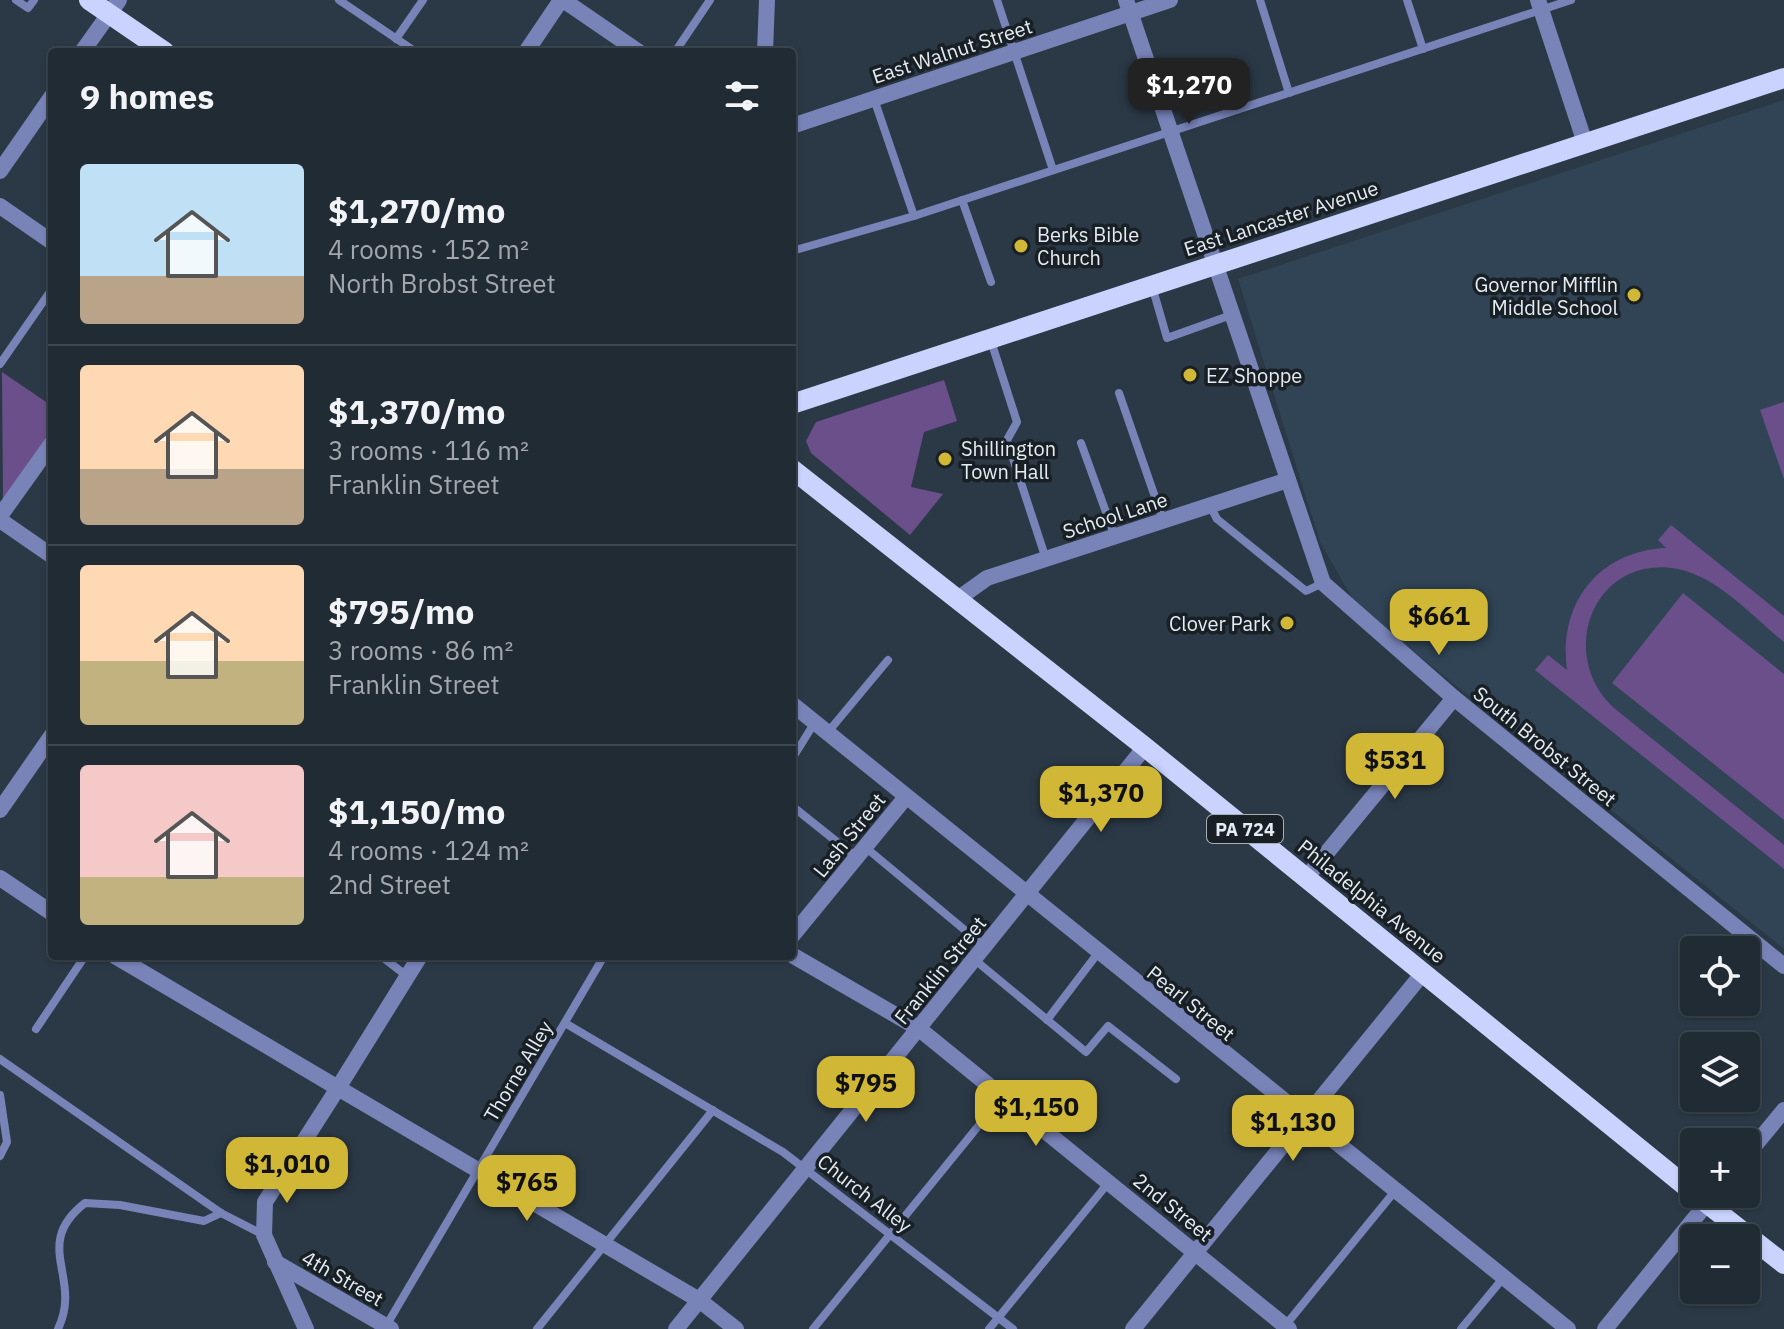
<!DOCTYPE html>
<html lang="en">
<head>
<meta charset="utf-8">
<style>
  :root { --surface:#202b34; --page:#28333c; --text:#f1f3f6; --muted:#a2a7ac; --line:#3d474f; --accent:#d0b736 }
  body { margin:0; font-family:"IBM Plex Sans",sans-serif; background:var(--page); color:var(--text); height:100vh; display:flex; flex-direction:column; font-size:30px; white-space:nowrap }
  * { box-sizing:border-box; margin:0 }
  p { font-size:26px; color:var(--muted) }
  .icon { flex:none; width:44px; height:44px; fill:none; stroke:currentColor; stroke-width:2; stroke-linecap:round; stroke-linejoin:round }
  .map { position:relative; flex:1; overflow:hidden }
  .details { position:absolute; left:48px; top:48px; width:748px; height:912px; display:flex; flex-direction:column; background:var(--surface); border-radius:8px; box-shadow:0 2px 6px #0004,0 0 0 2px var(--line) }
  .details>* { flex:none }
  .buttons { position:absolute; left:1680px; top:936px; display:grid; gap:16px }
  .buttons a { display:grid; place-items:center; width:80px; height:80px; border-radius:8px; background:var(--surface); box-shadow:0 2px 6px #0004,0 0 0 2px var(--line); font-size:40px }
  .price { position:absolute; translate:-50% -68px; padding:0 18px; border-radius:16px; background:var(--accent); color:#111; font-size:26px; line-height:52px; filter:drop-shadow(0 2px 4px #0008) }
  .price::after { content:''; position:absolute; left:50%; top:48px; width:24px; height:18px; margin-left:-12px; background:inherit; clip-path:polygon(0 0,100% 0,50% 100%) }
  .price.active { background:#222; color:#fff }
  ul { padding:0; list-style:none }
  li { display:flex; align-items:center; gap:24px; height:200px; padding:0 32px }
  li+li { border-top:2px solid var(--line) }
  li span { display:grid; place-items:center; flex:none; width:224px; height:160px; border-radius:8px; color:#555 }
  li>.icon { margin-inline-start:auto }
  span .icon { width:96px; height:96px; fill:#fffc; stroke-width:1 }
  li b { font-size:34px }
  h2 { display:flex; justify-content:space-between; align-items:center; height:96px; padding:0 32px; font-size:34px }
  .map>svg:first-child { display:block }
</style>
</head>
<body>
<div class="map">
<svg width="1784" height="1329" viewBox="0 0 1784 1329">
  <rect width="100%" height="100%" fill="#2b3946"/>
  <path fill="#304455" d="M1784 100V949L1357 606 1320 542 1238 279Z"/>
  <g fill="#6a4f8a">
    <path d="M2 372 52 406V429L3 501Z"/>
    <path d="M944 380 957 421 924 432 911 487 943 494 910 535 811 453 806 441 816 422Z"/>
    <path d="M1784 402V479L1760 410Z"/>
    <path d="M1671 525 1784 616V642C1753 617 1718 577 1678 569 1595 553 1555 653 1614 708L1784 845V869L1535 670 1548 655 1567 670C1558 604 1598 551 1666 548L1658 540Z"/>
    <path d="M1683 593 1784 674V820L1612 683Z"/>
  </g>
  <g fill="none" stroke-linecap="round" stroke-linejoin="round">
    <g stroke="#7883b8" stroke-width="8">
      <path d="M16 0 28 8 34 0"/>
      <path d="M339 0 416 52"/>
      <path d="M997 0 1053 170"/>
      <path d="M1260 0 1289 93"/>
      <path d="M1407 0 1423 49"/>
      <path d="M396 39 423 0"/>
      <path d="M675 52 710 0"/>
      <path d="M874 99 914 216"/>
      <path d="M962 200 991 282"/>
      <path d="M792 251 914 216 1571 0"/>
      <path d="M1152 286 1167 338 1234 314"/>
      <path d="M991 341 1017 422 1007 440 1046 559"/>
      <path d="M0 364 52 289"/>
      <path d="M1119 393 1163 520"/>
      <path d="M1081 443 1115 537"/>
      <path d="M1210 506 1217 519 1306 591 1323 583"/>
      <path d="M792 589V599"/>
      <path d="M828 732 888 660"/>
      <path d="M792 759 815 722"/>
      <path d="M792 806 856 857"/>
      <path d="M865 847 984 946"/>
      <path d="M381 956 407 976"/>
      <path d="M975 960 1086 1052 1108 1026 1176 1079"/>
      <path d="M1047 1020 1098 953"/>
      <path d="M565 1023 783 1152 1013 1329"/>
      <path d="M36 1029 85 956"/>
      <path d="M0 1059 221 1213 264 1235"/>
      <path d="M0 1095 7 1142 0 1156"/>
      <path d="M386 1326 604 956"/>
      <path d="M1284 1327 1395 1191"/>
      <path d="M58 1329C83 1277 31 1245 85 1203L120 1205 204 1221 221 1213"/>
      <path d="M537 1329 713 1110"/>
      <path d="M813 1329 1002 1097"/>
      <path d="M989 1329 1109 1182"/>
      <path d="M1461 1329 1504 1277"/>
    </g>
    <g stroke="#7883b8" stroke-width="16">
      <path d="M563 0 639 52"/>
      <path d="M1126 0 1323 583 1454 698 1784 966"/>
      <path d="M1538 0 1585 143"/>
      <path d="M82 52 119 0"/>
      <path d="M526 52 561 0"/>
      <path d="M765 52 767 0"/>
      <path d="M792 126 1170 0"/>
      <path d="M0 171 52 96"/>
      <path d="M0 206 52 242"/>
      <path d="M0 516 52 443"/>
      <path d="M0 520 52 556"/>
      <path d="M959 598 987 578 1288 480"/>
      <path d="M792 704 1568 1329"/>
      <path d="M0 810 52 735"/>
      <path d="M1306 878 1454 698"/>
      <path d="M792 936 906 797"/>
      <path d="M792 955 918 1028 1289 1329"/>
      <path d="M420 956 338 1088 699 1300 736 1329"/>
      <path d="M275 1262 391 1329"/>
      <path d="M676 1329 1145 747"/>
      <path d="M1133 1329 1423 973"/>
      <path d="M1605 1329 1707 1203"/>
    </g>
    <g stroke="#7883b8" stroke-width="16">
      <path d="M0 878 52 913"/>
      <path d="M115 956 338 1088 265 1202 264 1235 306 1329"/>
      <path d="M1746 1156 1784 1110"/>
    </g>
    <g stroke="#c9d3fe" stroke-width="20">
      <path d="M89 0 165 52"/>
      <path d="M792 404 1784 78"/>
      <path d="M792 469 1145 747 1694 1193"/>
      <path d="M1695 1194 1784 1264"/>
    </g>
  </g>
  <g fill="#d0b736" stroke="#192025" stroke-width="3">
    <circle cx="1021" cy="246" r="8"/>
    <circle cx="1634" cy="295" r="8"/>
    <circle cx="1190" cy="375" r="8"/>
    <circle cx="945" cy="459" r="8"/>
    <circle cx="1287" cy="623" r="8"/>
  </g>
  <g text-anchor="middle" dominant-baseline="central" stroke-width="7" stroke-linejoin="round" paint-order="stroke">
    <rect fill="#192025" stroke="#a6afb5" stroke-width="2" x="1207" y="815" width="76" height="28" rx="6"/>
    <g font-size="18" font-weight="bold" fill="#e3ecf3">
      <text x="1245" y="829">PA 724</text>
    </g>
    <g font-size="20" fill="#e3ecf3" stroke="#192025">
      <text transform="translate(952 51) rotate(-18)">East Walnut Street</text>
      <text transform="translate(1281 218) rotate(-18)">East Lancaster Avenue</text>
      <text transform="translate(1115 515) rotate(-18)">School Lane</text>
      <text transform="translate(1545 746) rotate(39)">South Brobst Street</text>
      <text transform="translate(849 835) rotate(-51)">Lash Street</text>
      <text transform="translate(1372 901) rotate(39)">Philadelphia Avenue</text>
      <text transform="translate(940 970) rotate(-51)">Franklin Street</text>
      <text transform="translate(1191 1003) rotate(39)">Pearl Street</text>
      <text transform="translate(518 1071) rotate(-59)">Thorne Alley</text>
      <text transform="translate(865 1193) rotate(38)">Church Alley</text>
      <text transform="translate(1173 1207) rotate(39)">2nd Street</text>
      <text transform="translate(343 1278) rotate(30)">4th Street</text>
    </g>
    <g font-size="20" fill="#e3ecf3" stroke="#192025" text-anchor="start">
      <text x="1037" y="234">Berks Bible<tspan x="1037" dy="23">Church</tspan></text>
      <text x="1618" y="284" text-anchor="end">Governor Mifflin<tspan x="1618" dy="23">Middle School</tspan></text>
      <text x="1206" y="375">EZ Shoppe</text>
      <text x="961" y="448">Shillington<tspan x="961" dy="23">Town Hall</tspan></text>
      <text x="1271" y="623" text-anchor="end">Clover Park</text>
    </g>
  </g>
</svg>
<div class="buttons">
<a><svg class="icon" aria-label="locate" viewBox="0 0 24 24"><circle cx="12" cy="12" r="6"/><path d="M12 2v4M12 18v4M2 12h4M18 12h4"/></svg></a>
<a><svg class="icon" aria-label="layers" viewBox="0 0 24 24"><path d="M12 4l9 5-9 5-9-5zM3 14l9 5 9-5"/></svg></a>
<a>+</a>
<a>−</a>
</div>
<b class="price active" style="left:1189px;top:126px">$1,270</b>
<b class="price" style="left:1439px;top:657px">$661</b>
<b class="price" style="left:1395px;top:801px">$531</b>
<b class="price" style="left:1101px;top:834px">$1,370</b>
<b class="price" style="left:866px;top:1124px">$795</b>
<b class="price" style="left:1036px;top:1148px">$1,150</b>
<b class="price" style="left:1293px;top:1163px">$1,130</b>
<b class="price" style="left:287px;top:1205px">$1,010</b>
<b class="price" style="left:527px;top:1223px">$765</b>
<section class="details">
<h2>9 homes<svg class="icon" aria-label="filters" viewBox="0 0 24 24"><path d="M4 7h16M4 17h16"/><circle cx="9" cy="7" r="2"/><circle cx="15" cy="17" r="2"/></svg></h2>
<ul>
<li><span style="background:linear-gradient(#bfe0f5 70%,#b9a48a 0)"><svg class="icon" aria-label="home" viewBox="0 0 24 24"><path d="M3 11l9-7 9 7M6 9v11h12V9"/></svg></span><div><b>$1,270/mo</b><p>4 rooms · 152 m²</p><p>North Brobst Street</p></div></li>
<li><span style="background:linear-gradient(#ffd9b3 65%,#b9a48a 0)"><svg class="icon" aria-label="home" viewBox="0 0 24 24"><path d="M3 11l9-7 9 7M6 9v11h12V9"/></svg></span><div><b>$1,370/mo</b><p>3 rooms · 116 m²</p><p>Franklin Street</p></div></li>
<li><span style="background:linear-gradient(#ffd9b3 60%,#c2b280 0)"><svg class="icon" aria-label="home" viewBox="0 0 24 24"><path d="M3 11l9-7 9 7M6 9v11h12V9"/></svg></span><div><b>$795/mo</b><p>3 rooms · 86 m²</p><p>Franklin Street</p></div></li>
<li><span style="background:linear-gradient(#f6c9c9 70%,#c2b280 0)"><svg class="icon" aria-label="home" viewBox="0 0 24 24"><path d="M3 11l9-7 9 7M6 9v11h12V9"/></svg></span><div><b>$1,150/mo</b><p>4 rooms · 124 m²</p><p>2nd Street</p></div></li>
</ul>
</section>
</div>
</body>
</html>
